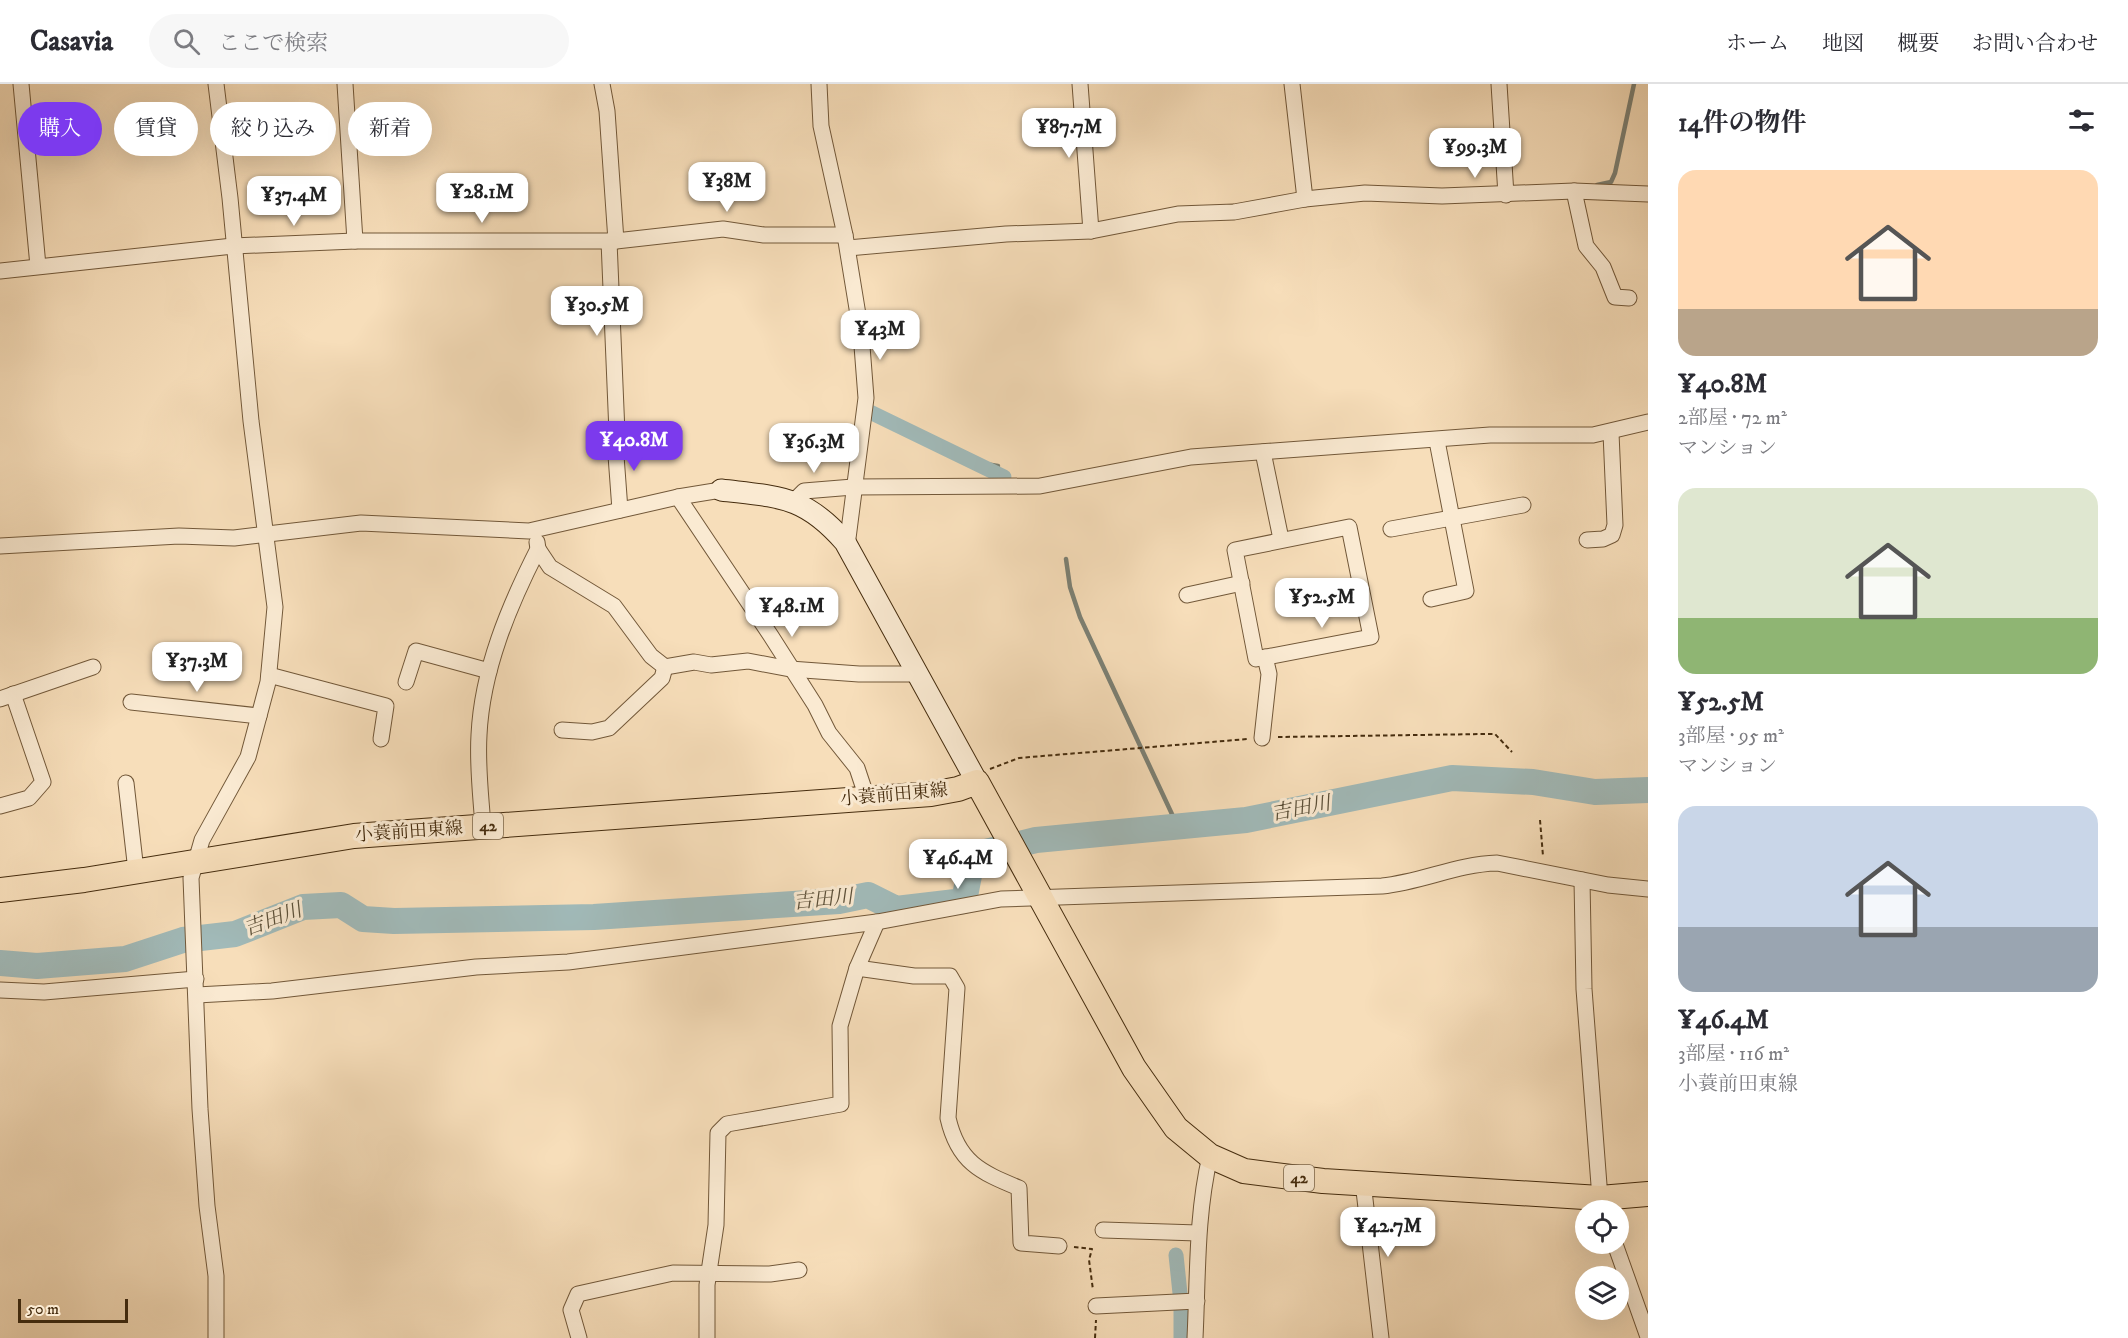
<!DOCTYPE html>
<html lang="ja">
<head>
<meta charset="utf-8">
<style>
  :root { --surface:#fff; --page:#f7f7f7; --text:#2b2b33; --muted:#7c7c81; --line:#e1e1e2; --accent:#7c3aed }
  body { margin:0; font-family:"IM FELL DW Pica","Noto Serif JP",serif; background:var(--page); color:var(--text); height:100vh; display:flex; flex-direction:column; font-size:22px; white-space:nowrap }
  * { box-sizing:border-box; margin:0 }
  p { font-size:20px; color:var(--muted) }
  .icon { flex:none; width:33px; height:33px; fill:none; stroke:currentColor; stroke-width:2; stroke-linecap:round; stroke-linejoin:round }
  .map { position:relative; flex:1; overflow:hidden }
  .drawer { display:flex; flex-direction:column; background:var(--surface); width:480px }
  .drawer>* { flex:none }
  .guide { position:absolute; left:18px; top:18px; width:570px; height:54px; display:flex; gap:12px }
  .controls { position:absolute; left:1575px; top:1116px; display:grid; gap:12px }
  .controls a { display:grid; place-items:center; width:54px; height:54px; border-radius:50%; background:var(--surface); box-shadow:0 6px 24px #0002; font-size:30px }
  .scale { position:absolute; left:18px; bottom:15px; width:110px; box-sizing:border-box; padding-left:6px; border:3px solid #452c0e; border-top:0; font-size:16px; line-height:21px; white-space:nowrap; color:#452c0e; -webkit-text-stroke:4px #faead2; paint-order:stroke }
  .price { position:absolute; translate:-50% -51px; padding:0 14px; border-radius:12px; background:#fff; color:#222; font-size:20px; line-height:39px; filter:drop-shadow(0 2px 3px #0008) }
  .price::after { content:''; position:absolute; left:50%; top:36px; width:18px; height:14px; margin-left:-9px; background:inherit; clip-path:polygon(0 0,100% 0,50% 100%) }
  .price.selected { background:var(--accent); color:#fff }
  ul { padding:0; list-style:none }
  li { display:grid; align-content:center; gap:12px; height:318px; padding:0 30px }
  li span { display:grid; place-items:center; height:186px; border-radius:18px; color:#555 }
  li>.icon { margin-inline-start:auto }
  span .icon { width:108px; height:108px; fill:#fffc; stroke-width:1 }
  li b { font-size:26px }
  h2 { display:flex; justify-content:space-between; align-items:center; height:72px; padding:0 30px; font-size:26px }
  .chip { padding:0 21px; border-radius:27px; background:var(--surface); box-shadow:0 6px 24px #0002; font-size:21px; line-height:54px }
  .chip.selected { background:var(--accent); color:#fff }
  header { display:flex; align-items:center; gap:36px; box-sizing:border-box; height:84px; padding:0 30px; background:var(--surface); border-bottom:2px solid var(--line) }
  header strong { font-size:28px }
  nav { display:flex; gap:33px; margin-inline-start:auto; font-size:21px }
  .search { width:420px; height:54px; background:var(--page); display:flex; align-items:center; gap:15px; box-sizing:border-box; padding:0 21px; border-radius:33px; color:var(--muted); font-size:22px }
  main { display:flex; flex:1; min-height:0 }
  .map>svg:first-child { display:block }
</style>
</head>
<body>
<header>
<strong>Casavia</strong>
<div class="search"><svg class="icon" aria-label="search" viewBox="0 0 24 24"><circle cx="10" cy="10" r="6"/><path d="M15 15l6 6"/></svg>ここで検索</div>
<nav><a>ホーム</a><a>地図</a><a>概要</a><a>お問い合わせ</a></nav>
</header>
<main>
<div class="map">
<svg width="1648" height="1254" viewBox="0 0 1648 1254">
  <rect width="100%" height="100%" fill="#f7deba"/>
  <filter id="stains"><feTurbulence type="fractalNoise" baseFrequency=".00333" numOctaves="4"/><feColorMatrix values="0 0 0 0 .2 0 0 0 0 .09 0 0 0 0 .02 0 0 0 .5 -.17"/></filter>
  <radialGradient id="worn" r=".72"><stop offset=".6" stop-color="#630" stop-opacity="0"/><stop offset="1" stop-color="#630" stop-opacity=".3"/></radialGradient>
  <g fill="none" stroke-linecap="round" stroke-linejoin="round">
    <g stroke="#7c8175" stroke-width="4.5">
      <path d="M1597 101 1611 98 1615 89 1634 0"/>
      <path d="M973 378 998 382"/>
      <path d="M1066 475 1070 503 1080 533 1178 743"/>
    </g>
    <g stroke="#a1bab9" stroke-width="15">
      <path d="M870 328 1004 393"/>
      <path d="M1176 1171 1181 1219V1254"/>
    </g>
    <path stroke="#a1bab9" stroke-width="26" d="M0 879 37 882 125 875 183 856 235 850 303 823 341 821 363 835 394 837 594 833 839 817 868 811 896 825 964 817 973 771 1036 756 1246 736 1452 694 1533 698 1595 708 1648 706"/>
    <g stroke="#725839" stroke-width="17">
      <g id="street">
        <path d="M21 0 38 182"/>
        <path d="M216 0 230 114 251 337 275 523 268 598 248 673 202 756 191 794 200 1025 207 1122 216 1192V1254"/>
        <path d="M345 0 355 157"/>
        <path d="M602 0 607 27 616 157"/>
        <path d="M819 0 821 42 845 151 861 249 866 314 847 462"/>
        <path d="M1080 0 1091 147"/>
        <path d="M1292 0 1305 115"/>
        <path d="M1499 0 1506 111"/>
        <path d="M1574 107 1586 162 1603 183 1615 213 1629 214"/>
        <path d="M609 157 617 349 615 358 620 426"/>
        <path d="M848 164 1006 150 1091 147 1178 130 1234 128 1305 115 1365 109 1442 112 1574 107 1648 110"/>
        <path d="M0 187 233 162 355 157H616L723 145 764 151H845"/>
        <path d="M1263 368 1281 455"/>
        <path d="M678 413 771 552 815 621 829 649 857 684 867 714"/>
        <path d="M794 417 804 407 853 403 1040 402 1191 373 1490 351H1593L1648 338"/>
        <path d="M1349 443 1371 553 1256 575 1235 466Z"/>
        <path d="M1391 445 1523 421"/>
        <path d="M1587 456 1603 455 1612 451 1615 441 1611 349"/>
        <path d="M0 462 179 452 234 454 361 439 529 447 678 413 721 406"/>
        <path d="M538 465 550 483 614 522 651 572 665 583 694 578 711 581 748 577 790 585 859 590H917"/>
        <path d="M1187 511 1242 499"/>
        <path d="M1431 515 1466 507 1437 357"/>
        <path d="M269 591 386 622 381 655"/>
        <path d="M406 598 416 567 489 587"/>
        <path d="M0 615 93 583"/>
        <path d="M131 618 259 632"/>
        <path d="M562 646 592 648 609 644 662 594 665 583"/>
        <path d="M1262 654 1269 590 1265 573"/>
        <path d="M126 699 136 787"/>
        <path d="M0 722 29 714 43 698 13 610"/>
        <path d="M483 743C481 712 477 682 479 651 482 586 509 522 538 465L537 458"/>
        <path d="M1582 796 1584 905 1600 1114 1605 1126"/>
        <path d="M857 884 914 892H950L957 904 948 1034C958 1078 980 1088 1019 1104L1021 1159 1059 1162"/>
        <path d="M0 906 44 908 196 895"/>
        <path d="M197 911 272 907 476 883 568 878 877 838 1001 815 1382 802C1422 798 1457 780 1497 779L1608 801 1648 805"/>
        <path d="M1363 1098 1381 1254"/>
        <path d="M1103 1146 1198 1149"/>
        <path d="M1615 1160 1648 1253"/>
        <path d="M1096 1222 1197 1217"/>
        <path d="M579 1254 571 1226 578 1210 673 1189 770 1190 799 1186"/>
        <path d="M707 1254V1201L716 1141 718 1049 727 1040 841 1020 840 942 857 884 877 838"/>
        <path d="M1195 1254C1198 1193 1196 1132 1210 1072"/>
      </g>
    </g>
    <g stroke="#452c0e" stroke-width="23">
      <path id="secondary" d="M721 406C779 413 804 411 845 458L977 698"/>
    </g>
    <g stroke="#452c0e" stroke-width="26">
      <path id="primary" d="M0 806 84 796 354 752 931 710 958 705 977 698 1134 984 1176 1044 1210 1072 1244 1087 1323 1097 1600 1114 1648 1110"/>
    </g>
    <g stroke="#452c0e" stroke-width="2" stroke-dasharray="4.5 3" stroke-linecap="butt">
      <path d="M1278 653 1486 650H1495L1512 668"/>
      <path d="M990 685 1019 674 1248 655"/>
      <path d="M1540 736 1543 772"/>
      <path d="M1074 1163 1092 1165 1089 1176 1093 1206"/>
      <path d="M1095 1254 1096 1236"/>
    </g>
    <use href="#street" stroke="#faead2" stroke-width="15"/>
    <use href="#secondary" stroke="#faead2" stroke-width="21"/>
    <use href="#primary" stroke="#f7deba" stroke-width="24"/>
  </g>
  <g text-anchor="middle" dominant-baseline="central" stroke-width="6" stroke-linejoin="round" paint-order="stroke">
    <g fill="#faead2" stroke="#7b6549" stroke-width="1.5">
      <rect x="473" y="729" width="30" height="26" rx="4.5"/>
      <rect x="1284" y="1081" width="30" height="26" rx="4.5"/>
    </g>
    <g font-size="16" font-weight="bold" fill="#452c0e">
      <text x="488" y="742">42</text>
      <text x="1299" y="1094">42</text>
    </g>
    <g font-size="18" fill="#452c0e" stroke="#faead2">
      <text transform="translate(894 711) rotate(-5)">小蓑前田東線</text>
      <text transform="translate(409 748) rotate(-4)">小蓑前田東線</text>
    </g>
    <g font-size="20" font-style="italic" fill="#5c5039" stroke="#faead2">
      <text transform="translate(1301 725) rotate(-11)">吉田川</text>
      <text transform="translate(823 816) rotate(-6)">吉田川</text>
      <text transform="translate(273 836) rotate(-20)">吉田川</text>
    </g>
  </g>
  <rect width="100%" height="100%" filter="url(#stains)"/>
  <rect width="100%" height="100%" fill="url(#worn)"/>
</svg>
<div class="controls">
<a><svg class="icon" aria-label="locate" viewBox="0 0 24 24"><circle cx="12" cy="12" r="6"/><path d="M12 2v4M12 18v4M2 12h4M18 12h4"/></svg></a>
<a><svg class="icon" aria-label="layers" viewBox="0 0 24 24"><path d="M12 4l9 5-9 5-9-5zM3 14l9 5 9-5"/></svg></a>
</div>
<div class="scale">50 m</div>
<b class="price" style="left:1069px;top:75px">¥87.7M</b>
<b class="price" style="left:1475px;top:95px">¥99.3M</b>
<b class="price" style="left:727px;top:129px">¥38M</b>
<b class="price" style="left:482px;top:140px">¥28.1M</b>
<b class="price" style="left:294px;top:143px">¥37.4M</b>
<b class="price" style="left:597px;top:253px">¥30.5M</b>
<b class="price" style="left:880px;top:277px">¥43M</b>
<b class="price selected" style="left:634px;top:388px">¥40.8M</b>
<b class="price" style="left:814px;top:390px">¥36.3M</b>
<b class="price" style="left:1322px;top:545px">¥52.5M</b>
<b class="price" style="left:792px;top:554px">¥48.1M</b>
<b class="price" style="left:197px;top:609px">¥37.3M</b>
<b class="price" style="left:958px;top:806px">¥46.4M</b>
<b class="price" style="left:1388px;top:1174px">¥42.7M</b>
<div class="guide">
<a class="chip selected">購入</a>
<a class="chip">賃貸</a>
<a class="chip">絞り込み</a>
<a class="chip">新着</a>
</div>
</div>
<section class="drawer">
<h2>14件の物件<svg class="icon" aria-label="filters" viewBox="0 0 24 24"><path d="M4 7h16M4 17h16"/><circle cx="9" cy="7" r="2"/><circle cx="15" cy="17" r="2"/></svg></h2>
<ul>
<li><span style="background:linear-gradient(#ffd9b3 75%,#b9a48a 0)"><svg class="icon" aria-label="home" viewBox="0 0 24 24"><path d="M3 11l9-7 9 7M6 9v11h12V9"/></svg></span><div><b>¥40.8M</b><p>2部屋 · 72 m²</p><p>マンション</p></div></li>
<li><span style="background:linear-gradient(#dfe7d0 70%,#8fb573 0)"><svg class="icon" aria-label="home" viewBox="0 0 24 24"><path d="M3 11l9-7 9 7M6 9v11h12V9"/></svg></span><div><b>¥52.5M</b><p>3部屋 · 95 m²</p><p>マンション</p></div></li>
<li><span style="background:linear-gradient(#c9d6e8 65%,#9aa5b1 0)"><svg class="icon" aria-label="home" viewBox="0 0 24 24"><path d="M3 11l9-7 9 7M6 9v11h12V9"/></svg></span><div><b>¥46.4M</b><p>3部屋 · 116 m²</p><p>小蓑前田東線</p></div></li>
</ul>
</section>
</main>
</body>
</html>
